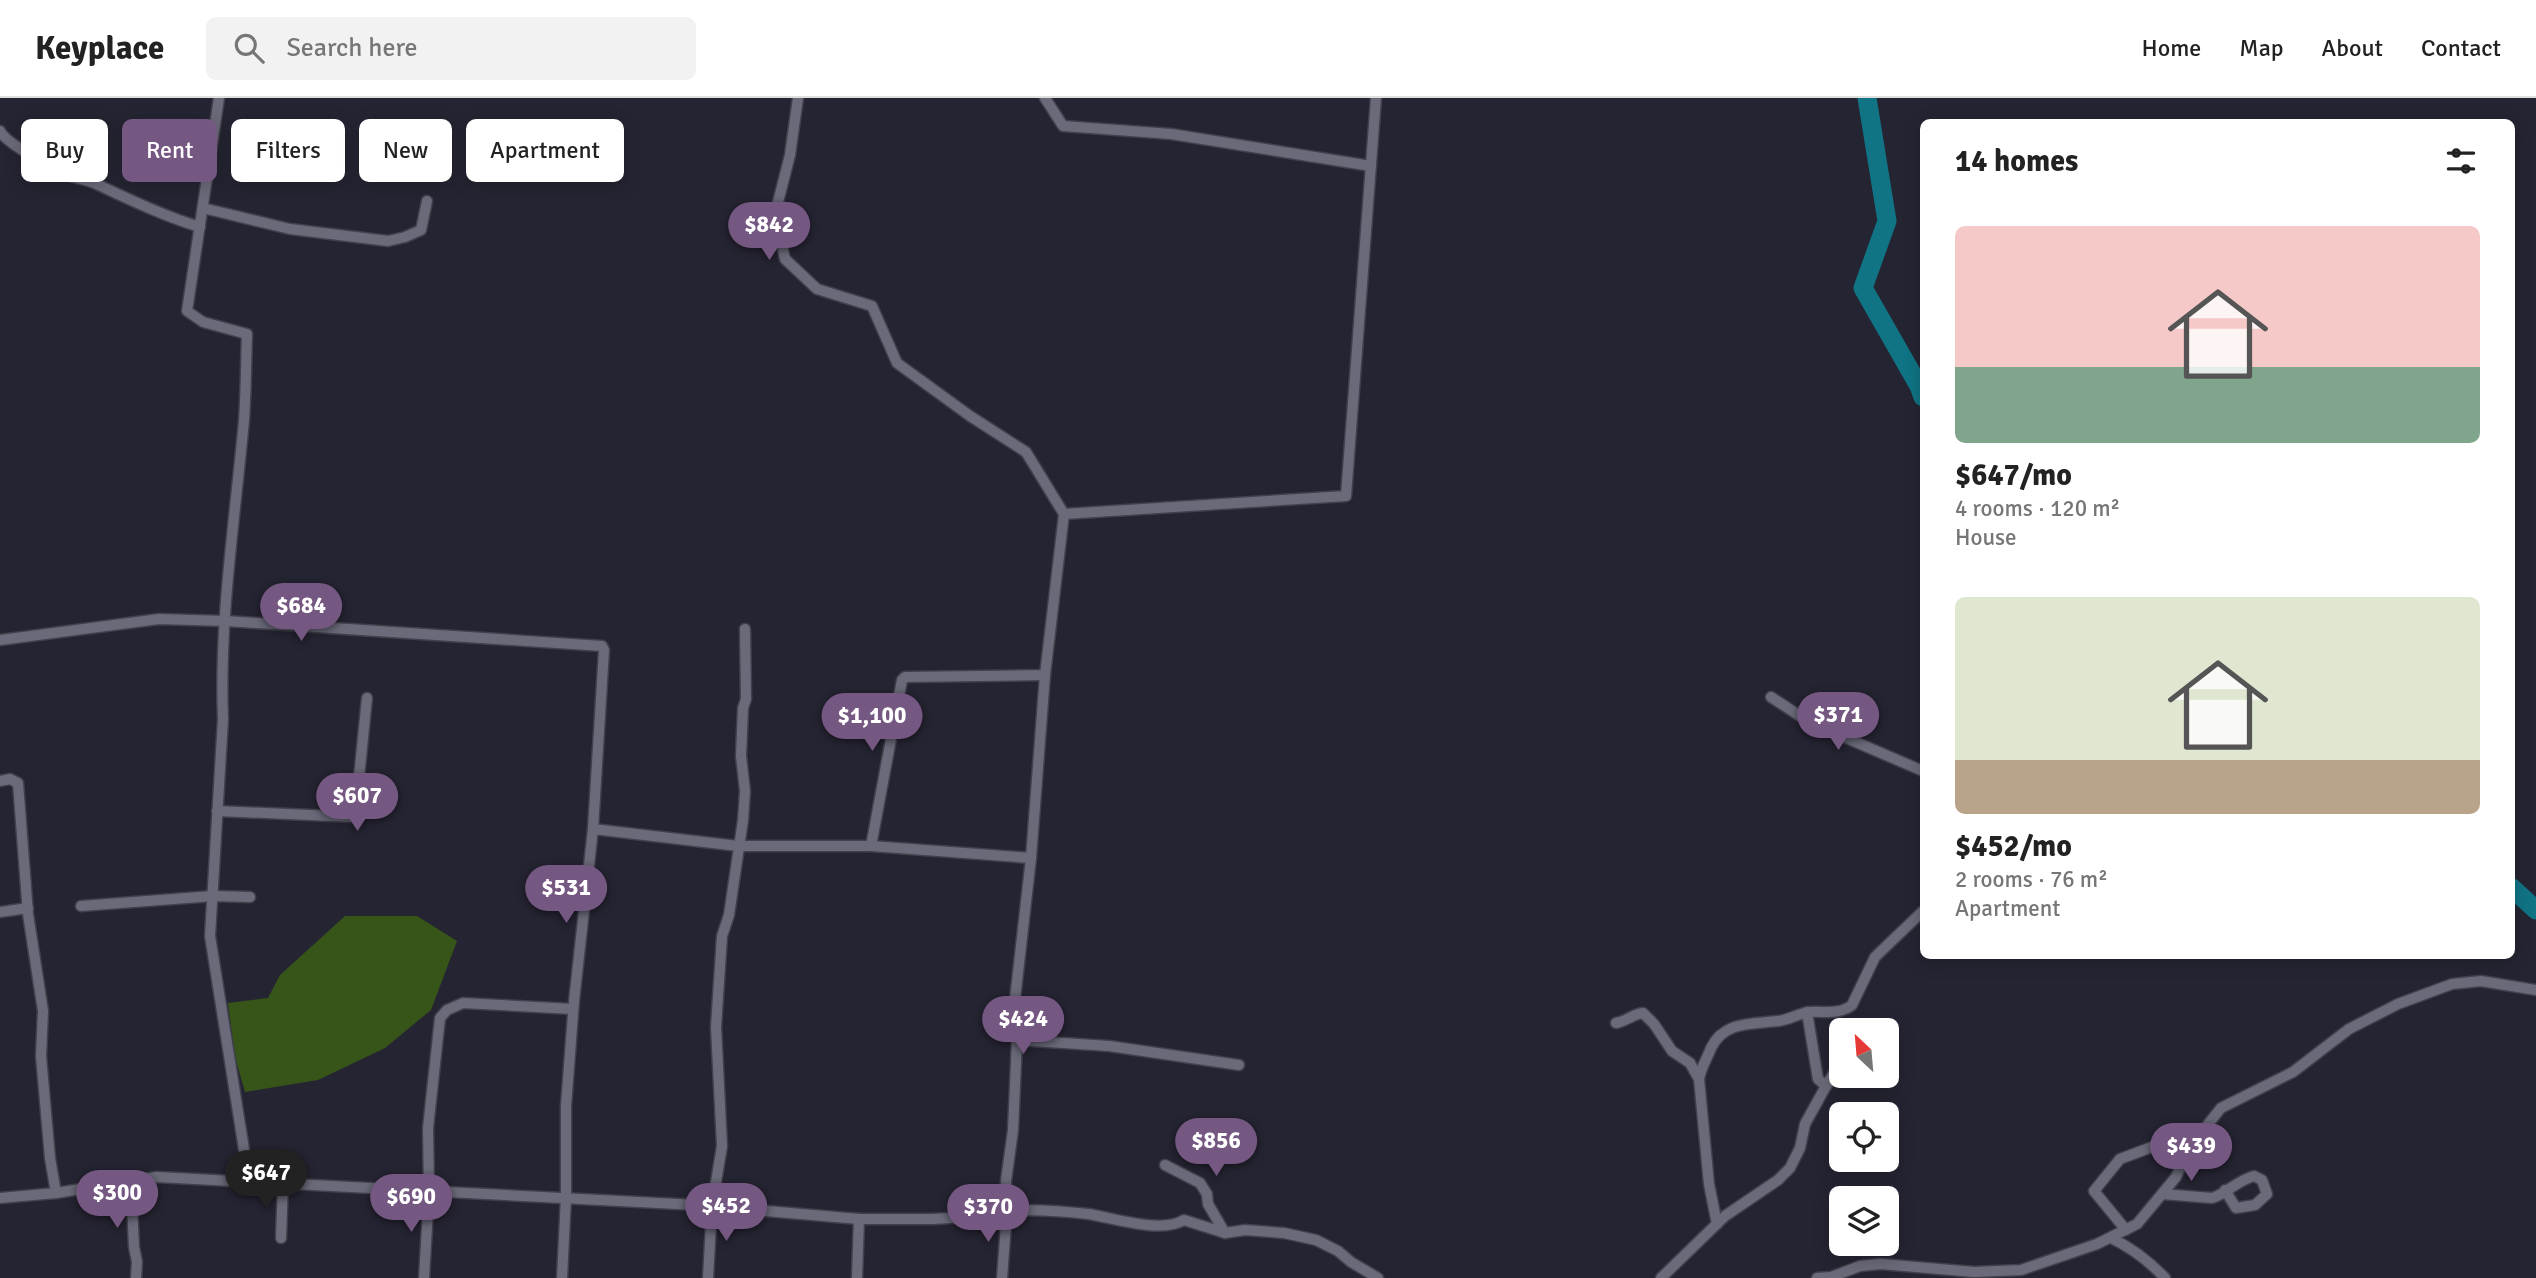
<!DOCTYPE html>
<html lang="en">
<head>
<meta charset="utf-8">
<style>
  :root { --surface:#fff; --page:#f2f2f2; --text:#222; --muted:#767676; --line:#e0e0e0; --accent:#755881 }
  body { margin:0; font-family:Signika,sans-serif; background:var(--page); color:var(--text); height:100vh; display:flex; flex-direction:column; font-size:26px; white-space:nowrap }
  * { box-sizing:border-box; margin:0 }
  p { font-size:23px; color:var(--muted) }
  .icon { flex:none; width:38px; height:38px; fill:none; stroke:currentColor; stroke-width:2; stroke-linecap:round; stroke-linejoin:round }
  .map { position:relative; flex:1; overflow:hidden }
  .details { position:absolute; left:1920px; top:21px; width:595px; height:840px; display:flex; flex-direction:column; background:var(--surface); border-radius:10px; box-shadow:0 4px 18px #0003 }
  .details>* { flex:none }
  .guide { position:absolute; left:21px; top:21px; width:665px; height:63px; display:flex; gap:14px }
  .needle { width:46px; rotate:334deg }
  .fabs { position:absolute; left:1829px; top:920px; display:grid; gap:14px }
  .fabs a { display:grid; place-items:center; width:70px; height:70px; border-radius:10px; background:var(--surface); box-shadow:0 4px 18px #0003; font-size:35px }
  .price { position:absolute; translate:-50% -60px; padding:0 16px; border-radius:24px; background:var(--accent); color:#fff; font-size:23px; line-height:46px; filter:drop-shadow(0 2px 4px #0008) }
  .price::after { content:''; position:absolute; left:50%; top:42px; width:21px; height:16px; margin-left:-10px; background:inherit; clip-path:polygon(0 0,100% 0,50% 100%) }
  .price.on { background:#222; color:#fff }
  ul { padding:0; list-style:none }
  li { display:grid; align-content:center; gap:14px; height:371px; padding:0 35px }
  li span { display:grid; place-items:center; height:217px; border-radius:10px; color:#555 }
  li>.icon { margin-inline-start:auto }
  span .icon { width:126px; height:126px; fill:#fffc; stroke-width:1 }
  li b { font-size:30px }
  h2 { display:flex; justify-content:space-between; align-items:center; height:84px; padding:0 35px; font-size:30px }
  .tag { padding:0 24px; border-radius:10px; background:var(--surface); box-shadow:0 4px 18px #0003; font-size:24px; line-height:63px }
  .tag.on { background:var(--accent); color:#fff }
  header { display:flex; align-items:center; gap:42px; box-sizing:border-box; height:98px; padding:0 35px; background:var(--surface); border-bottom:2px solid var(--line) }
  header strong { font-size:33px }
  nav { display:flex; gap:38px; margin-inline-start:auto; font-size:24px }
  .search { width:490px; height:63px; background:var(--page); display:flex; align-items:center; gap:18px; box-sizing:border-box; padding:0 24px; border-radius:10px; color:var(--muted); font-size:26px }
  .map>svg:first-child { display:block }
</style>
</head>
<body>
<header>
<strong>Keyplace</strong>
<div class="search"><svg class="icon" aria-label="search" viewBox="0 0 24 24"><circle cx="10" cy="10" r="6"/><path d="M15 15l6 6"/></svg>Search here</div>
<nav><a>Home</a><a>Map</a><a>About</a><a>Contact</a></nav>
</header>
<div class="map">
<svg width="2536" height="1180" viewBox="0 0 2536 1180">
  <rect width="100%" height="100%" fill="#252432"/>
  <path fill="#375519" d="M345 818H417L457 843 431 912 385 950 318 982 245 994 235 959 228 905 268 900 280 877Z"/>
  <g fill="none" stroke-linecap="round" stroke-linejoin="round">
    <g stroke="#107485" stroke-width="19">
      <path d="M1867 0 1887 123 1863 190 1919 288 1923 299"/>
      <path d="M2511 789 2536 812"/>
    </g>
    <g stroke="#41404c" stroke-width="13">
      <g id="minor">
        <path d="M219 0 187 213 203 224 247 236C246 265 246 294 244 322 235 421 219 522 223 621L210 838 249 1083"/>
        <path d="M798 0 790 57 775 116 785 161 817 191 872 208 897 265 970 318 1026 354 1064 416"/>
        <path d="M1045 0 1063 28 1171 36 1371 68"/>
        <path d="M0 33C7 47 57 72 73 79 80 81 87 82 94 85 129 101 163 118 200 129"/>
        <path d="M203 110 290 131 388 143 405 139 421 132 427 103"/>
        <path d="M0 542 159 521 226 523 602 548 604 552 593 731 574 903 566 1008V1099L562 1180"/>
        <path d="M1045 577 1031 760 1014 910 1017 942 1109 948 1239 967"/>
        <path d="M1771 599 1809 624 1923 673"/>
        <path d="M0 683 10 681 18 685 28 816 43 913 41 958 50 1060 56 1095"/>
        <path d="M217 713 355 719 367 600"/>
        <path d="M593 731 738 748H871L1031 760"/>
        <path d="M871 748 902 582 905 579 1045 577 1064 416 1346 398 1376 0"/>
        <path d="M81 808 213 798 250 799"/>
        <path d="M0 814 28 810"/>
        <path d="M1616 925C1627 923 1633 916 1643 915L1654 926 1672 953 1690 965 1699 981 1709 1086 1717 1126"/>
        <path d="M1699 981C1701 969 1707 961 1711 950 1724 923 1752 926 1778 923 1789 922 1799 915 1810 914 1824 913 1840 917 1852 907L1875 859 1923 813"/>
        <path d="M1826 988 1841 964"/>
        <path d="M1165 1067 1200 1085 1207 1096 1208 1106 1225 1135"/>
        <path d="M131 1084 134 1149 137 1164 136 1180"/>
        <path d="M2162 1096 2212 1100C2225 1097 2236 1083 2254 1078L2262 1082 2267 1096 2255 1107 2236 1110 2225 1092"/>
        <path d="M0 1100 56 1095 157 1079 697 1107 859 1121H932L970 1119 1007 1113 1006 1083 1013 1032 1017 942"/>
        <path d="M2126 1132 2094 1093 2120 1061 2152 1049 2182 1063"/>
        <path d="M281 1140 283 1084"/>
        <path d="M2111 1140C2132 1150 2149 1163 2165 1180"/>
        <path d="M424 1180 429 1094 428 1030 440 920 447 912 463 905 573 911"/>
        <path d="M708 1180 712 1108 722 1048 716 929 722 838 729 817 743 722 745 693 741 658 743 610 746 601 745 531"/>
        <path d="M857 1180 859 1121"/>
        <path d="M1002 1180 1007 1113C1034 1111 1062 1113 1088 1116 1114 1120 1161 1136 1184 1122L1225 1135 1245 1132 1284 1135 1316 1142 1338 1153 1351 1164 1378 1180"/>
        <path d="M1661 1180 1725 1118 1778 1082 1790 1070 1800 1050 1805 1026 1826 988 1818 981 1807 914"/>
        <path d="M1817 1180 1831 1179 1860 1168 1881 1166 1974 1174 2021 1172 2097 1146 2137 1126 2176 1079 2189 1050 2221 1010 2293 974 2349 931 2398 906 2452 886 2481 883 2536 892"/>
      </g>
    </g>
    <use href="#minor" stroke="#6a6a7a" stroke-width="10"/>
  </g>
</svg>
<div class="fabs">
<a><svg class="needle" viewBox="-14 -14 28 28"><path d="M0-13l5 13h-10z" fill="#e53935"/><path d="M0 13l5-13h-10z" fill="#767676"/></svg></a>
<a><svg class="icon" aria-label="locate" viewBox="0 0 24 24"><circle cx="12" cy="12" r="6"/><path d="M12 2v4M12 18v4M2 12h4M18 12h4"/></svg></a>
<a><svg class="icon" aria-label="layers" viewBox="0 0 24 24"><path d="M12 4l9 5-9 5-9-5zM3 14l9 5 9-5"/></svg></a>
</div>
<b class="price" style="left:769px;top:164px">$842</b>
<b class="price" style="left:301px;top:545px">$684</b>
<b class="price" style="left:1838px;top:654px">$371</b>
<b class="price" style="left:872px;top:655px">$1,100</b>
<b class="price" style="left:357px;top:735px">$607</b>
<b class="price" style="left:566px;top:827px">$531</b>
<b class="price" style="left:1023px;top:958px">$424</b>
<b class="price" style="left:1216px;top:1080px">$856</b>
<b class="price" style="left:2191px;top:1085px">$439</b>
<b class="price on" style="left:266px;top:1112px">$647</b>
<b class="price" style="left:117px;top:1132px">$300</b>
<b class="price" style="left:411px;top:1136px">$690</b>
<b class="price" style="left:726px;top:1145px">$452</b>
<b class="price" style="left:988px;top:1146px">$370</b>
<div class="guide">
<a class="tag">Buy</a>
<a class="tag on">Rent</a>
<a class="tag">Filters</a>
<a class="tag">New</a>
<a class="tag">Apartment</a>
</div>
<section class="details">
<h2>14 homes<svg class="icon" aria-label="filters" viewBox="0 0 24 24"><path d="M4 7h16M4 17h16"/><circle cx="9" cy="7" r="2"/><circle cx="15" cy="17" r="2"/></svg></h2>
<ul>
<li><span style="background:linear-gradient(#f6c9c9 65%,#7fa58c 0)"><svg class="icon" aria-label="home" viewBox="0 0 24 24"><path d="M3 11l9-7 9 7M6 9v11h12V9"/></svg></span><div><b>$647/mo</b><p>4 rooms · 120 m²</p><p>House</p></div></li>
<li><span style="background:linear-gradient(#dfe7d0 75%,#b9a48a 0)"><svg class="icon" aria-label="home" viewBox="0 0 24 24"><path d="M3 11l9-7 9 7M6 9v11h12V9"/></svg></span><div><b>$452/mo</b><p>2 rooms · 76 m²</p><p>Apartment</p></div></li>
</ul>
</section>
</div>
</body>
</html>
